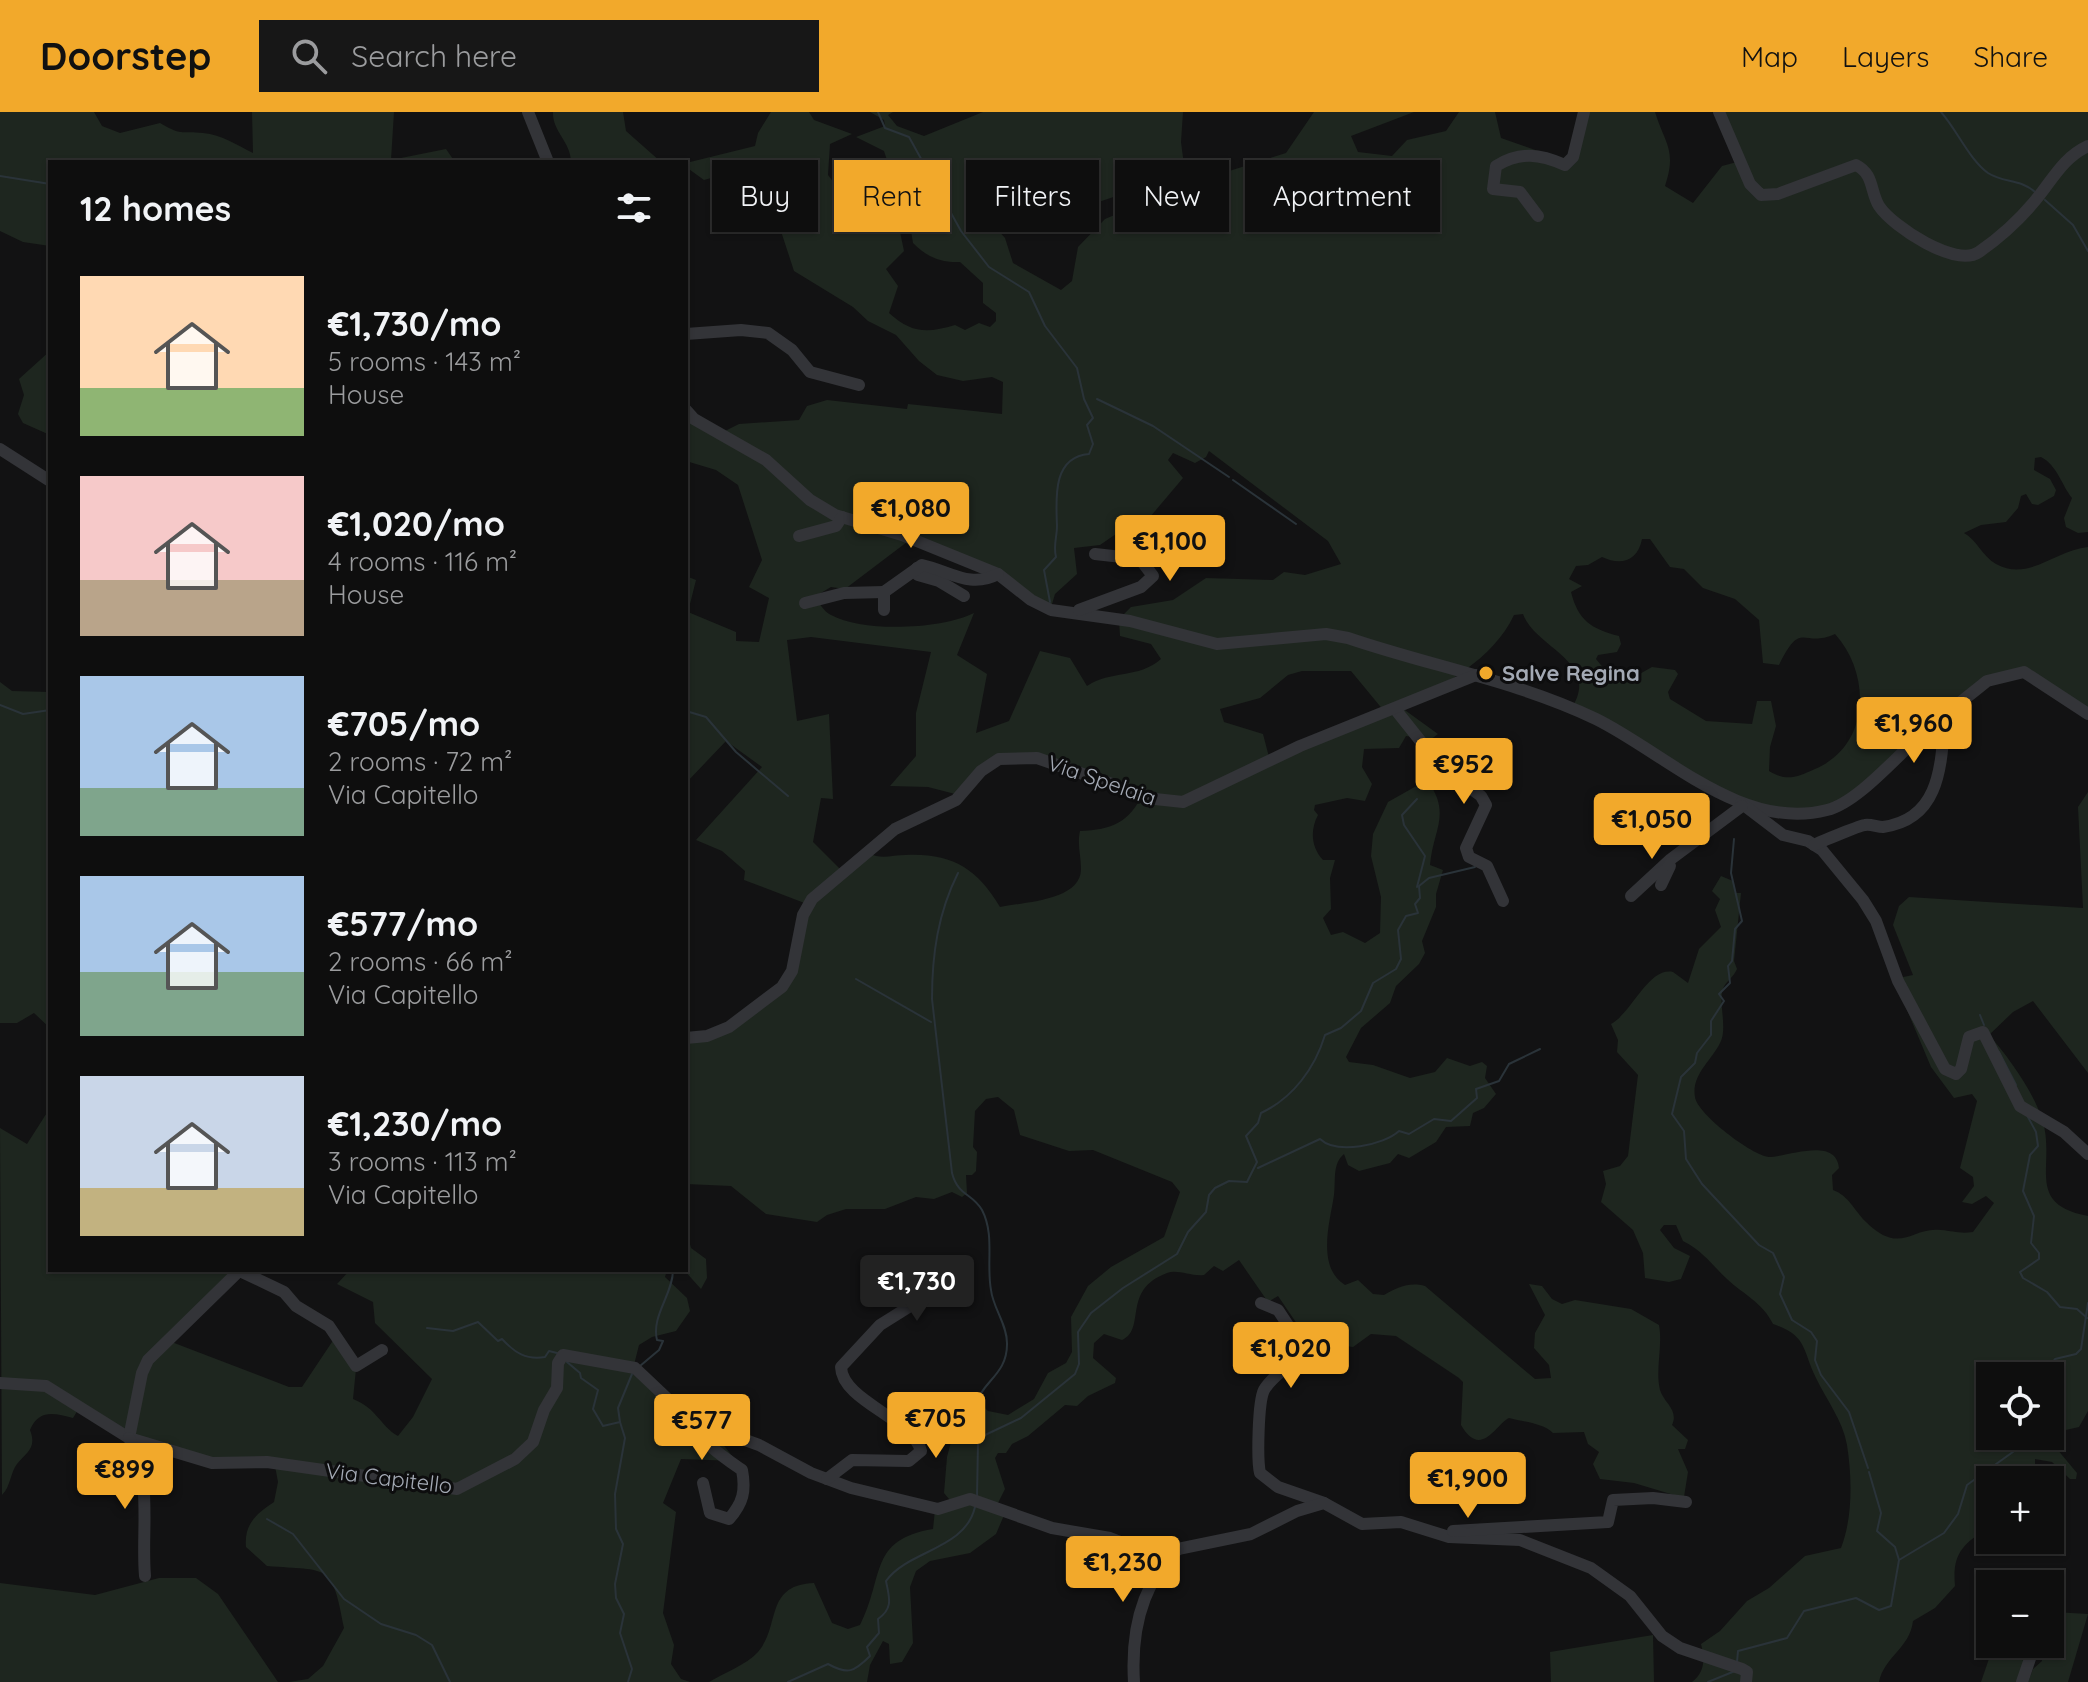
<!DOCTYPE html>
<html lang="en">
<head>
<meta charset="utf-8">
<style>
  :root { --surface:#0e0e0e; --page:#171717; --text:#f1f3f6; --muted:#9b9c9e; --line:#2e2e2e; --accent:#f2a92b }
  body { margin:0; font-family:Quicksand,sans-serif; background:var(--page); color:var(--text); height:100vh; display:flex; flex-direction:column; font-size:30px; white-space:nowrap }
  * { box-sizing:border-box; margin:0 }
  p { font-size:26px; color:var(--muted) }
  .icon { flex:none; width:44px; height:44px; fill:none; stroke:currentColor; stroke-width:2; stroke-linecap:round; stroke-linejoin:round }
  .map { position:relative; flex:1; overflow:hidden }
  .sheet { position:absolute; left:48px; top:48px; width:640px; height:1112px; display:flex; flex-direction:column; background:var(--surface); border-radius:0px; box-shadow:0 2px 6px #0004,0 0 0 2px var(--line) }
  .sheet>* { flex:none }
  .top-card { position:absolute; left:712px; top:48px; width:760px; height:72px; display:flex; gap:16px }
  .fabs { position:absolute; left:1976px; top:1250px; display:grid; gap:16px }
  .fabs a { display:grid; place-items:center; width:88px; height:88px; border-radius:0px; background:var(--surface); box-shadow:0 2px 6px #0004,0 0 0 2px var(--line); font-size:40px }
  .price { position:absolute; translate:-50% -68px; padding:0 18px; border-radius:8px; background:var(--accent); color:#111; font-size:26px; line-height:52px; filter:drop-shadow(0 2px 4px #0008) }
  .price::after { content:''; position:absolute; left:50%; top:48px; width:24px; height:18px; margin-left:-12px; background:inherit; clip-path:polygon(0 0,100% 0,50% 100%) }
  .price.on { background:#222; color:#fff }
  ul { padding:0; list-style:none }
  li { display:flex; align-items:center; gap:24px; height:200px; padding:0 32px }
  li span { display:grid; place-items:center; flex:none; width:224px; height:160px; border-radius:0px; color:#555 }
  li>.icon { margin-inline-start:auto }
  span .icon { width:96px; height:96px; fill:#fffc; stroke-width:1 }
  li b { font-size:34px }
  h2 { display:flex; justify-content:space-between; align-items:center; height:96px; padding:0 32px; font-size:34px }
  .tag { padding:0 28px; border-radius:0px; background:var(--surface); box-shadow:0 2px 6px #0004,0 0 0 2px var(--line); font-size:28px; line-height:72px }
  .tag.on { background:var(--accent); color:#111 }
  header { display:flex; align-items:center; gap:48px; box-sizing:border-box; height:112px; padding:0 40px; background:var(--accent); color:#111 }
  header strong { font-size:38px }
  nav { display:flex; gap:44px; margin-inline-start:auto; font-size:28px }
  .search { width:560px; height:72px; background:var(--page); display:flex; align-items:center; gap:20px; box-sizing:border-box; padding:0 28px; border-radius:0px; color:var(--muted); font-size:30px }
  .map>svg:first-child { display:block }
</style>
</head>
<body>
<header>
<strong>Doorstep</strong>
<div class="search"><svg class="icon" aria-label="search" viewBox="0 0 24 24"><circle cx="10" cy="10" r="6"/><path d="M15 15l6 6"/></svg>Search here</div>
<nav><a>Map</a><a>Layers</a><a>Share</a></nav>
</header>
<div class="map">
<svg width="2088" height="1570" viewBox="0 0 2088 1570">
  <rect width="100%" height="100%" fill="#121213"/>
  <g fill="#1e261f" fill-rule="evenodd">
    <path d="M0 0H94L102 14 120 21 160 11C184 25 180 18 203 21 222 23 237 33 253 41L252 0H394L391 48 446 37 455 50H50V134L23 130 0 119Z"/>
    <path d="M553 0H623L626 19 661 50H571C571 30 552 19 553 0Z"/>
    <path d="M771 0H809L814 8 852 22 830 32 828 63 844 84V91L869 111 883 112 900 120 904 139 886 157 898 174 889 201C912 222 928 221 955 213L965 218 979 211 990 215 996 209V201L983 191V171L960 150C941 151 927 145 913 131L910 112 897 99 899 82 912 66 905 52 888 51 884 39 856 25 885 14 884 8 870 0H893L888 3 897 14 924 24 983 0H1183L1181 30 1185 61 1045 108 1038 85 986 105 1005 126 1013 151 1061 178 1072 169 1078 135 1105 107 1188 72 1286 41 1314 0H1414L1351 24 1358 40 1392 44 1407 28 1446 19 1459 0H1495L1501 26 1569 50 1586 0H1655C1665 32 1677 38 1665 74L1693 91 1722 54 1737 50 1718 0H2088V420L2078 421 2066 415 2064 406 2072 386C2062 374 2057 353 2041 345L2035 346 2034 358 2050 367 2056 378 2054 384 2038 393 2032 392 2026 382 2021 384 2018 396 2006 410 1981 413 1964 421C1977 428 1982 444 1996 452 2029 470 2055 438 2088 435V605L2031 563 1995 567 1852 685 1801 701 1759 698 1620 622 1569 600C1605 550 1535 537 1523 502L1514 503C1493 548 1443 573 1402 596L1438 622 1430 628 1406 624 1399 636 1364 637 1362 655 1372 672 1365 689 1347 686 1315 693 1314 698 1318 703C1310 718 1311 735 1323 748H1335L1330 766 1331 797 1323 806 1331 823 1343 820 1365 831 1380 821 1381 785 1371 744 1373 722 1388 690 1427 668C1452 702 1433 717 1430 753L1443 758 1436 782V795L1422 829 1425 841 1419 852 1396 874 1390 891 1361 916 1346 945 1349 950 1373 953 1410 966 1435 960 1447 946 1470 954 1482 950 1487 954 1485 966 1496 982 1484 996 1473 1001 1470 1014 1446 1015 1436 1030 1409 1046 1398 1042 1390 1051 1359 1059 1348 1053 1344 1042C1332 1052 1336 1068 1334 1083 1330 1110 1316 1155 1345 1173L1358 1168 1373 1182 1384 1183C1398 1175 1409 1170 1425 1174L1535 1267 1551 1266 1549 1253 1534 1236 1535 1221 1545 1203 1529 1172 1542 1174 1552 1187 1562 1192 1575 1188 1631 1197 1659 1213C1663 1234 1655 1258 1660 1278 1664 1291 1679 1298 1672 1313L1688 1328 1685 1337H1678L1688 1360 1683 1391 1674 1383 1634 1371 1600 1367 1593 1352 1599 1340 1588 1332 1584 1320 1553 1321C1543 1311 1524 1310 1509 1306 1497 1311 1481 1348 1461 1313L1463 1270 1459 1266 1396 1224 1371 1222 1353 1235 1308 1228 1278 1184 1268 1190 1239 1148 1223 1159 1214 1154 1204 1163C1192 1165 1178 1157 1167 1161 1121 1178 1147 1217 1122 1228L1104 1222 1094 1231 1093 1246 1116 1266 1115 1271 1088 1284 1077 1294 1065 1293 1028 1324 1012 1332 1006 1341H998L995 1346 1005 1377 996 1395 1005 1401 996 1422 970 1441 930 1449 916 1459 910 1475 913 1531 902 1550 890 1552 889 1532 883 1529 870 1553 867 1570H709C724 1561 746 1553 758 1540 781 1514 764 1473 814 1471L832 1511 848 1517 860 1513C885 1464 868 1428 933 1417L935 1398 954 1393 944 1381 947 1345 961 1292 979 1290 988 1299 1008 1303 1034 1287 1048 1261 1066 1251 1072 1240 1071 1205 1088 1174 1111 1155 1164 1125 1180 1080 1172 1070 1093 1038 1069 1039 1020 1023 1014 998 998 985 986 987 975 999 973 1035 977 1040 976 1059 972 1063H966L967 1081 962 1085 952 1080 934 1087 916 1085 885 1097H846L827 1103 817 1110 766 1102 731 1074 686 1072V926L703 925 765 890 788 856 807 792 744 768 745 759 722 739 696 728 762 655 726 629 686 671V464L696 468 688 500 736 520V529L759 530 769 486 749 475 762 448 738 373 716 358 686 349V306L721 321 739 312 799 308 807 294 827 288 907 297 908 292 1002 302 1003 270 992 265 963 269 937 263 919 249 896 223 868 209 853 195 794 159 777 107 767 101 768 71 756 47H716L722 63 704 68 686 55V51L755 34 758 21ZM1209 339 1328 429 1341 452 1305 463 1284 460 1273 468 1206 466 1173 488 1131 495 1119 507 1120 524 1151 532 1161 547C1138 567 1111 558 1087 574L1070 546 1040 539 1009 609 976 621 987 562 957 543 974 501C943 517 863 521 831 503 824 500 819 490 814 485L831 475 845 477 911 427 995 465 1050 499 1055 482 1077 462 1074 436 1100 433 1116 422 1139 418 1183 366 1168 348 1173 341 1195 351 1206 345ZM1642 427H1650L1670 455 1684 457 1703 476 1735 487 1759 508 1763 551 1779 553C1802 506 1802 537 1835 522 1872 563 1870 634 1815 657 1797 665 1787 670 1769 659L1770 635 1776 614 1771 589H1757L1752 612 1706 609 1670 587 1668 580 1678 562 1675 558 1652 555 1636 564 1625 563 1605 558 1596 547 1598 543 1617 540 1621 532 1619 524C1591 517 1578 508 1571 480L1582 474 1569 467 1576 454 1588 453 1602 445C1621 454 1638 449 1642 427ZM811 525 931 540 916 601V644L890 674 928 675 959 683 1004 647 1029 646 1143 681C1130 710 1112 718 1080 719 1077 733 1081 743 1081 757 1081 789 1023 790 1000 795 977 756 951 741 906 743 891 743 882 748 868 741L845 762 813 730 821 686 833 687 829 602 797 609 787 528ZM1302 559H1351L1384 599 1269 645 1263 622 1224 610 1220 597 1260 586 1288 563Z"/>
    <path d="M50 239V323L23 311 18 302 24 283 19 267Z"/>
    <path d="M0 570 12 579 50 580V916L34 901 17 911H0Z"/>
    <path d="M2088 680V961L2033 889 2013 900 1989 923C2008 944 2034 981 2042 1007 2057 1052 2023 1092 2088 1104V1299L2079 1315 2061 1319 2057 1337 2077 1361 2076 1367H2070L2052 1350 2035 1347V1354L2031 1358 2018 1355 1984 1369 1990 1396 1987 1416C1963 1433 1952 1441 1955 1474L1935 1496 1913 1509C1910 1536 1884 1545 1879 1570H1692C1705 1560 1705 1547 1701 1532L1720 1519 1747 1489 1769 1476 1805 1444 1841 1436C1853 1405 1852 1365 1847 1333 1843 1309 1826 1287 1816 1266 1802 1238 1808 1224 1773 1212 1763 1191 1743 1182 1727 1167 1711 1152 1703 1139 1683 1129L1676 1113H1664L1660 1118 1674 1136 1690 1144 1681 1167 1669 1170 1645 1166 1643 1141 1633 1118 1601 1090 1606 1072 1603 1059 1620 1054 1628 1044 1638 963 1617 940 1618 928 1611 912C1632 901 1648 855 1673 860L1688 871 1699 837 1721 815 1715 798 1720 787 1712 779 1721 764 1733 769 1735 781H1741L1734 849 1737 857C1734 865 1725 870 1723 877 1718 890 1728 917 1720 931 1712 948 1691 963 1695 985 1697 1002 1753 1044 1769 1045 1787 1045 1836 1024 1839 1056L1832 1063 1833 1078C1849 1084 1854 1098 1865 1109 1901 1145 1911 1114 1941 1118 1953 1119 1960 1122 1973 1120L1994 1091 1986 1084 1972 1092 1962 1090 1974 1074 1973 1065 1960 1056 1977 989 1972 982 1954 986 1931 955 1894 867 1913 863 1893 813 1899 794 1909 785 2083 796 2078 695ZM1990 1264H2050V1324H1990Z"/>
    <path d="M50 996V1158H245L169 1229 289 1275H302L336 1224 356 1257 353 1287C378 1297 379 1313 398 1324L413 1305 432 1267 375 1211 373 1190 337 1172 350 1158H667L665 1165 687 1186 690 1199 676 1219 652 1225 639 1233 632 1261 683 1307 707 1312 736 1349 681 1347 663 1391 676 1400 663 1501 674 1533 671 1552 681 1567 690 1570H289L308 1567 323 1554 344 1516C332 1450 329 1459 267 1454L246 1435C244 1412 256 1402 274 1390L278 1370 275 1354 214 1351 128 1325 79 1296 73 1306C54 1301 39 1297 30 1318 37 1336 27 1340 17 1352 10 1361 11 1374 2 1383L0 1016 27 1032Z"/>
    <path d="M686 1116 691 1136 706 1147 707 1166 701 1177 684 1158Z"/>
    <path d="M159 1466H196L218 1482 278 1570H0V1471L95 1483Z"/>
    <path d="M2054 1500 2088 1502 2068 1570H2028L2033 1557 2042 1549V1532H2050Z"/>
    <path d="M1653 1523 1654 1570H1551L1550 1540Z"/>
    <path d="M1994 1532H2031L2021 1542 2024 1553 2018 1570H1981Z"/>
  </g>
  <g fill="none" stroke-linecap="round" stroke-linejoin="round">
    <g stroke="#2a3339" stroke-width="2">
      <path d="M878 0 885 16 909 25 961 119 989 155 1029 180 1045 214 1077 256 1084 287 1093 306 1087 313 1093 332 1089 342C1052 345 1056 387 1057 414 1057 426 1053 433 1056 445L1044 458 1050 490"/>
      <path d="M1941 0C1957 18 1969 47 1988 61 2003 71 2021 67 2035 80"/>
      <path d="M160 50H179"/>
      <path d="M0 64 50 72"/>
      <path d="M2045 88 2073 113 2088 139"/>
      <path d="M1097 287 1153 314 1229 365"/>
      <path d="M1233 368 1296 412"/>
      <path d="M0 593 23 602 50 598"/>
      <path d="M686 599 706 605 736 640 788 684"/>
      <path d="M1417 687 1402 703 1404 713 1425 744 1417 775"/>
      <path d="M1734 727 1731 761 1742 809 1735 817 1732 849 1728 854 1730 871 1719 882 1724 889 1711 909V923L1697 941 1695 951 1681 965 1672 1002 1684 1019 1686 1047 1702 1072 1759 1133 1773 1141 1784 1165 1780 1182 1792 1208 1811 1220 1817 1229 1815 1248 1821 1263 1849 1300 1868 1356"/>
      <path d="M958 761C938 801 932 842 932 887L952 1061C958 1084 972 1081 982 1098 995 1123 986 1151 991 1178 993 1196 1007 1212 1007 1231 1008 1275 958 1271 983 1324"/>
      <path d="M856 867 931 910"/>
      <path d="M1980 903 1984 913"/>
      <path d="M1999 940 2016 973"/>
      <path d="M2028 1005 2036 1020 2038 1034 2030 1043 2023 1079 2034 1104 2031 1131 2039 1141V1147L2020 1160 2023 1166 2047 1180 2060 1195 2077 1197 2087 1206"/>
      <path d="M1258 1056 1320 1027C1337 1043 1384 1033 1399 1019L1409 1022 1434 1007 1451 1009 1477 986 1476 977 1499 969 1509 952 1540 937"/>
      <path d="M427 1216 453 1219 478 1210 498 1229 502 1227C515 1241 526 1248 545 1245L549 1239 557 1241"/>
      <path d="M567 1250 580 1261 581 1266 598 1278 593 1297 603 1314 620 1310 625 1326 615 1382 616 1417 623 1432 615 1472 616 1486 624 1502 620 1521 632 1557 628 1570"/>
      <path d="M640 1254 659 1238 663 1229 657 1228C651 1204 673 1182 673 1158"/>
      <path d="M2042 1264 2055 1247 2076 1242 2081 1237 2088 1191"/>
      <path d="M2050 1282V1286"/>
      <path d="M620 1310 618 1296 632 1262"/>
      <path d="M1869 1360 1881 1401 1877 1419 1895 1435 1899 1448"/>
      <path d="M977 1385 978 1330 983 1324 1021 1306 1075 1262 1079 1252 1078 1220 1091 1201 1123 1176 1177 1142 1188 1120 1206 1100 1209 1083 1215 1076 1229 1069 1247 1070 1257 1050 1246 1024 1258 1011 1261 1001C1293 986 1315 956 1325 923L1341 916 1361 899 1373 871 1396 857 1401 847 1398 818 1406 804 1418 801 1415 792 1420 786 1419 774 1429 766 1475 755"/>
      <path d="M267 1407 293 1422 344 1487 381 1512 416 1523 432 1533 450 1570"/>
      <path d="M1737 1550 1738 1539 1787 1526 1804 1499 1856 1486 1879 1498 1891 1494 1899 1448 1944 1421 1958 1402 1967 1373 2035 1324"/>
      <path d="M788 1570 828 1552C848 1563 854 1560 870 1544L867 1535 879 1521 878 1507C894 1496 889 1485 886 1469 908 1438 965 1438 975 1395"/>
      <path d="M1708 1570 1735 1559"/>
    </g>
    <g stroke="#333438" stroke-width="12">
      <path d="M528 0 548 50"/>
      <path d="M1719 0 1750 72 1761 83 1778 82 1856 53C1874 62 1870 79 1879 94 1893 115 1956 156 1979 140 1999 126 2018 109 2034 90 2052 69 2062 46 2088 34"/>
      <path d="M1538 104 1520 80 1493 77 1496 54C1520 39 1540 42 1565 53L1573 45 1584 0"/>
      <path d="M686 222 741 218 768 221 792 238 810 260 859 273"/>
      <path d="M686 298 694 307 766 348 810 388 835 403 902 423 998 462 1031 488 1051 498 1130 509 1217 532 1326 522 1348 526C1430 554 1517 569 1596 607 1665 641 1742 720 1827 698 1857 691 1897 644 1921 623 1942 604 1965 587 1987 569L2024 560 2088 602"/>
      <path d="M0 337 50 369"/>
      <path d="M799 424 836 414 842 405"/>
      <path d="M917 456 918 463 939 469 964 484"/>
      <path d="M805 491 844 481 884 480"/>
      <path d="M884 498V480L922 453C950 459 970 477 998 462"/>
      <path d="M1079 498 1141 475 1153 464 1140 447 1095 442"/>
      <path d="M1395 597 1442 656 1481 684 1486 693 1466 736 1469 745 1487 754 1503 789"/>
      <path d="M1741 691 1783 723 1808 729 1822 738 1863 788 1876 809 1898 869 1945 957 1956 962 1961 957 1969 925 1983 920 2020 994 2064 1020 2088 1042"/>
      <path d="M1814 733C1820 730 1861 713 1865 713 1871 712 1877 715 1883 715 1942 707 1941 650 1945 604"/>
      <path d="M1661 773 1670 754"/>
      <path d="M1631 784 1671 747 1742 694"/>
      <path d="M686 926 707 924 729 915 782 875 792 859 803 803 812 787 895 717 956 688 981 659 999 647 1037 646 1155 687 1183 690 1300 634 1476 563"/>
      <path d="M240 1159 284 1180 296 1194 329 1214 356 1254 382 1238"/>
      <path d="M1261 1191 1278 1198 1303 1236C1294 1253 1273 1262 1264 1278 1258 1290 1257 1348 1260 1361L1278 1375 1324 1391"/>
      <path d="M0 1271 46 1274 129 1326 212 1351 267 1350 457 1377 515 1347 533 1330 544 1298 557 1276 558 1251 563 1243 635 1256 690 1308 759 1333 811 1361 851 1376 938 1397 970 1387 1052 1416 1110 1426 1144 1439 1178 1437 1251 1422 1297 1399 1324 1391 1362 1412 1401 1410 1449 1425 1520 1428 1591 1456 1630 1484 1662 1524 1680 1536 1742 1557 1747 1560 1746 1570"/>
      <path d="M690 1308C701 1330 722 1344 742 1358 746 1379 743 1391 729 1407L710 1401 703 1371"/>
      <path d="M129 1326 142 1261 148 1248 240 1158"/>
      <path d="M129 1326C153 1367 141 1418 145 1464"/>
      <path d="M827 1367 852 1348 909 1349 921 1339C913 1307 842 1289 841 1255L880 1213 923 1186V1167L912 1153"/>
      <path d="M1453 1419 1608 1410 1613 1388 1653 1386 1686 1390"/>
      <path d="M1134 1570C1131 1521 1141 1472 1178 1437"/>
      <path d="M2022 1570 2035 1532"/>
    </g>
  </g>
  <circle fill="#f2a92b" stroke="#0d0d0e" stroke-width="3" cx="1486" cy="561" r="8"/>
  <g text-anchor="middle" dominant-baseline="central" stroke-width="6" stroke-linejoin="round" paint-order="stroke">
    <g font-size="22" font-weight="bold" fill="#a3a9b4" stroke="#0d0d0e" text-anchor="start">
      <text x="1502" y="561">Salve Regina</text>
    </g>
    <g font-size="22" fill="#a3a9b4" stroke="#0d0d0e">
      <text transform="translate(1102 668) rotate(19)">Via Spelaia</text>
      <text transform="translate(389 1366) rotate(7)">Via Capitello</text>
    </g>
  </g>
</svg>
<div class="fabs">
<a><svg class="icon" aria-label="locate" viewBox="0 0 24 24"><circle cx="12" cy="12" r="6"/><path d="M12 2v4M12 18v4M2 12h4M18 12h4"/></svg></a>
<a>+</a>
<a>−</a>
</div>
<b class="price" style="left:911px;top:438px">€1,080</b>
<b class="price" style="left:1170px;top:471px">€1,100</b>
<b class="price" style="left:1914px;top:653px">€1,960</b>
<b class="price" style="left:1464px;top:694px">€952</b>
<b class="price" style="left:1652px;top:749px">€1,050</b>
<b class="price on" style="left:917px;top:1211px">€1,730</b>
<b class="price" style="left:1291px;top:1278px">€1,020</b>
<b class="price" style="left:936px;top:1348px">€705</b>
<b class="price" style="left:702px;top:1350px">€577</b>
<b class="price" style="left:125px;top:1399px">€899</b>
<b class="price" style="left:1468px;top:1408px">€1,900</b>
<b class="price" style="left:1123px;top:1492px">€1,230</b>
<div class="top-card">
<a class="tag">Buy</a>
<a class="tag on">Rent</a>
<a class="tag">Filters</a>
<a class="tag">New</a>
<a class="tag">Apartment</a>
</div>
<section class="sheet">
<h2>12 homes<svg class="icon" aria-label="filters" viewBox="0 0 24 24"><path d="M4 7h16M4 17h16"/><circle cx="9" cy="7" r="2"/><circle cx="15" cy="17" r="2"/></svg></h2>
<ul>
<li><span style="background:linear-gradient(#ffd9b3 70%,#8fb573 0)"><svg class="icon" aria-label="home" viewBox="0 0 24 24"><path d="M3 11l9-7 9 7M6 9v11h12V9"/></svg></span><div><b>€1,730/mo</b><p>5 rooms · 143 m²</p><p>House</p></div></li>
<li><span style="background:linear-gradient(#f6c9c9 65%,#b9a48a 0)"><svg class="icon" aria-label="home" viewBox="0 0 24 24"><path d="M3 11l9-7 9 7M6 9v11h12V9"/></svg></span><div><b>€1,020/mo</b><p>4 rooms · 116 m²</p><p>House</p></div></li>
<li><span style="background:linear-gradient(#a9c7e8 70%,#7fa58c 0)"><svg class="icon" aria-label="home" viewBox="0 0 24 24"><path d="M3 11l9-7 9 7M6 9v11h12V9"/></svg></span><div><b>€705/mo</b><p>2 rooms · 72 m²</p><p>Via Capitello</p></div></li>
<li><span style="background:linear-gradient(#a9c7e8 60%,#7fa58c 0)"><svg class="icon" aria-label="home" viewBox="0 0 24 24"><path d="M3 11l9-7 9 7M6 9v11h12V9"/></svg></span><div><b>€577/mo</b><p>2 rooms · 66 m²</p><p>Via Capitello</p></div></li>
<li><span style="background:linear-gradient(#c9d6e8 70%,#c2b280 0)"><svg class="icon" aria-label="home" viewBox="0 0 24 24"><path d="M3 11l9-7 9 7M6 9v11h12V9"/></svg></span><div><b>€1,230/mo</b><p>3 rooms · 113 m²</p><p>Via Capitello</p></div></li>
</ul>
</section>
</div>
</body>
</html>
